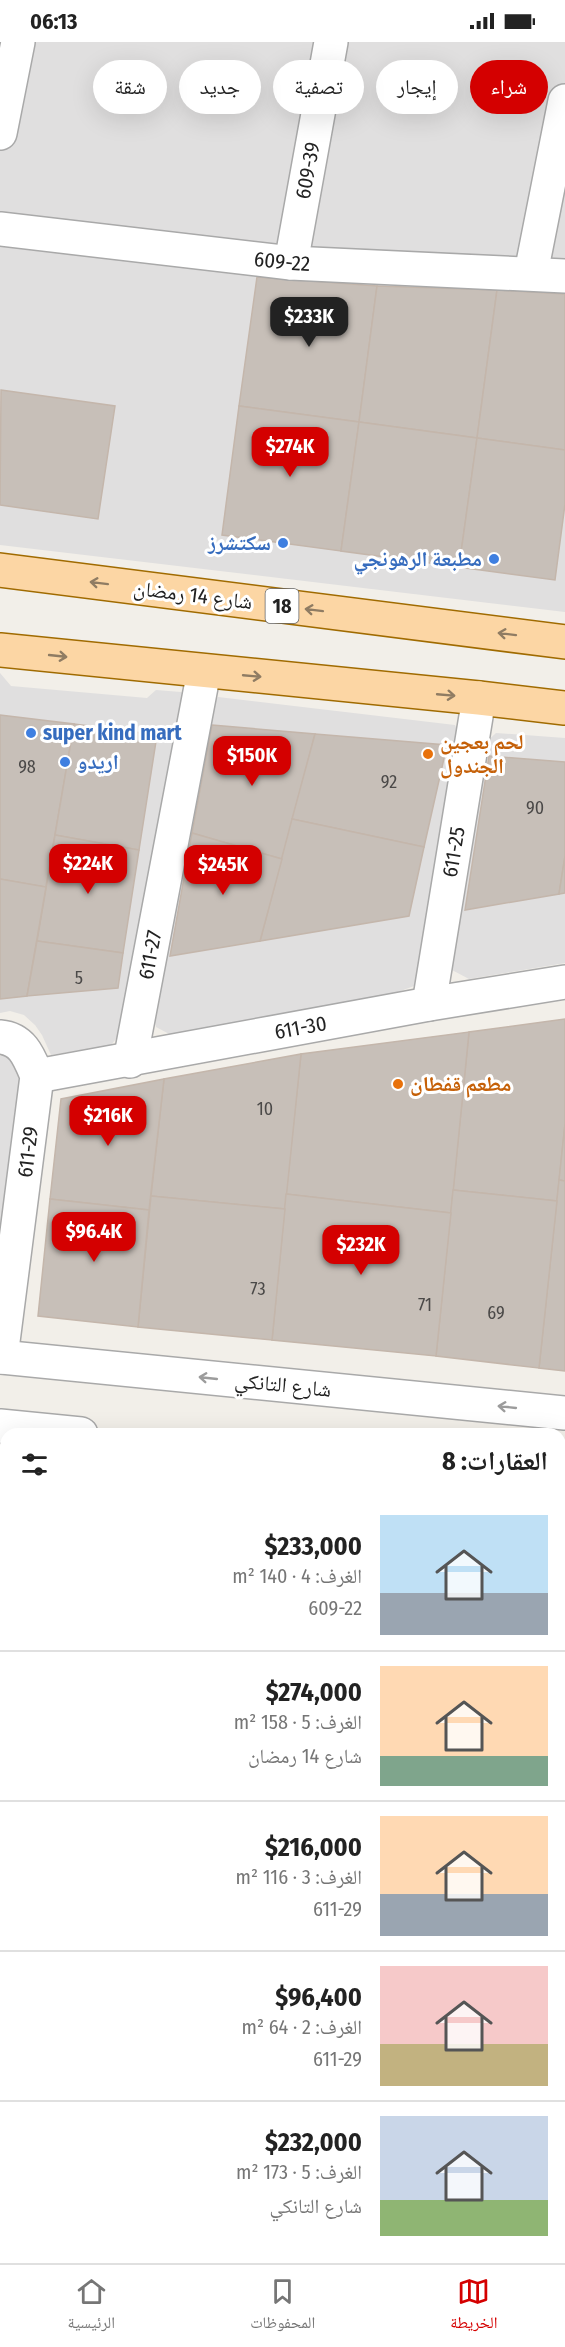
<!DOCTYPE html>
<html lang="ar">
<head>
<meta charset="utf-8">
<style>
  :root { --surface:#fff; --page:#f2f2f2; --text:#222; --muted:#767676; --line:#e0e0e0; --accent:#d40000 }
  body { margin:0; font-family:"Fira Sans Condensed","Noto Naskh Arabic",sans-serif; background:var(--page); color:var(--text); direction:rtl; height:100vh; display:flex; flex-direction:column; font-size:22px; white-space:nowrap }
  * { box-sizing:border-box; margin:0 }
  p { font-size:20px; color:var(--muted) }
  .icon { flex:none; width:33px; height:33px; fill:none; stroke:currentColor; stroke-width:2; stroke-linecap:round; stroke-linejoin:round }
  .map { position:relative; flex:1; overflow:hidden; direction:ltr }
  .sheet { position:absolute; left:0px; top:1386px; width:566px; height:836px; display:flex; flex-direction:column; background:var(--surface); border-radius:18px 18px 0 0; box-shadow:0 6px 24px #0002; direction:rtl }
  .sheet>* { flex:none }
  .banner { position:absolute; left:18px; top:18px; width:530px; height:54px; direction:rtl; display:flex; gap:12px }
  .price { position:absolute; translate:-50% -51px; padding:0 14px; border-radius:12px; background:var(--accent); color:#fff; font-size:20px; line-height:39px; filter:drop-shadow(0 2px 3px #0008) }
  .price::after { content:''; position:absolute; left:50%; top:36px; width:18px; height:14px; margin-left:-9px; background:inherit; clip-path:polygon(0 0,100% 0,50% 100%) }
  .price.on { background:#222; color:#fff }
  ul { padding:0; list-style:none }
  li { display:flex; align-items:center; gap:18px; height:150px; padding:0 18px }
  li+li { border-top:2px solid var(--line) }
  li span { display:grid; place-items:center; flex:none; width:168px; height:120px; border-radius:0px; color:#555 }
  li>.icon { margin-inline-start:auto }
  span .icon { width:72px; height:72px; fill:#fffc; stroke-width:1 }
  li b { font-size:26px }
  h2 { display:flex; justify-content:space-between; align-items:center; height:72px; padding:0 18px; font-size:26px }
  .pill { padding:0 21px; border-radius:27px; background:var(--surface); box-shadow:0 6px 24px #0002; font-size:21px; line-height:54px }
  .pill.on { background:var(--accent); color:#fff }
  .status { display:flex; justify-content:space-between; align-items:center; height:42px; padding:0 30px; background:var(--surface); direction:ltr }
  .status svg { height:16px; fill:currentColor }
  .tab-bar { display:flex; justify-content:space-around; align-items:center; height:84px; border-top:2px solid var(--line); background:var(--surface); font-size:16px; color:var(--muted) }
  .tab-bar a { display:grid; justify-items:center; gap:3px }
  .tab-bar .on { color:var(--accent) }
  .map>svg:first-child { display:block }
</style>
</head>
<body>
<div class="status"><b>06:13</b><svg viewBox="0 0 49 12"><path d="M0 12V9h3v3zM5 12V6h3v6zM10 12V3h3v9zM15 12V0h3v12zM26 1h20v11H26zM47 4h2v5h-2z"/></svg></div>
<div class="map">
<svg width="565" height="2221" viewBox="0 0 565 2221">
  <rect width="100%" height="100%" fill="#f2efe9"/>
  <g fill="#e0dfdf">
    <path d="M22 0H565V570L0 503V107Z"/>
    <path d="M0 631 11 644 147 656 156 648 181 650 185 652 120 992 111 1003 51 1013 42 993 35 983 24 973 10 969 0 971Z"/>
    <path d="M218 655 455 683 462 698 421 927 414 944 398 950 173 994 156 985 152 964 206 667Z"/>
    <path d="M496 691 565 696V921L469 937 452 928 449 906 484 702Z"/>
    <path d="M7 1013 19 1020 22 1034 0 1207V1014Z"/>
    <path d="M6 1805V1957L0 1954V1853Z"/>
  </g>
  <g fill="#c7bfb8" stroke="#c4b6ab" stroke-width="1.5">
    <path d="M257 235 377 244 359 380 239 364Z"/>
    <path d="M377 244 497 248 477 396 359 380Z"/>
    <path d="M497 248 565 252V408L477 396Z"/>
    <path d="M1 348 115 364 98 477 0 463Z"/>
    <path d="M239 364 359 380 341 509 222 493Z"/>
    <path d="M359 380 477 396 459 525 341 509Z"/>
    <path d="M477 396 565 408V462L555 538 459 525Z"/>
    <path d="M0 673 74 682 46 845 0 837Z"/>
    <path d="M74 682 157 693 139 808 55 793Z"/>
    <path d="M212 683 315 692 282 817 192 791Z"/>
    <path d="M315 692 447 703 424 805 292 777Z"/>
    <path d="M489 714 565 720V814L559 852 465 868Z"/>
    <path d="M292 777 424 805 409 874 260 899Z"/>
    <path d="M192 791 282 817 260 899 170 914Z"/>
    <path d="M55 793 139 808 123 911 37 899Z"/>
    <path d="M565 814V851L559 852Z"/>
    <path d="M0 837 46 845 27 954 0 957Z"/>
    <path d="M37 899 123 911 118 946 27 954Z"/>
    <path d="M565 977V1082L557 1159 453 1148 469 990Z"/>
    <path d="M469 990 451 1171 286 1152 301 1012Z"/>
    <path d="M301 1012 285 1167 151 1154 164 1037Z"/>
    <path d="M164 1037 149 1168 50 1157 61 1057Z"/>
    <path d="M565 1082V1139L559 1138Z"/>
    <path d="M559 1138 565 1139V1329L539 1326Z"/>
    <path d="M453 1148 557 1159 539 1326 436 1314Z"/>
    <path d="M286 1152 451 1171 436 1314 272 1298Z"/>
    <path d="M151 1154 285 1167 272 1298 138 1285Z"/>
    <path d="M50 1157 149 1168 138 1285 38 1274Z"/>
    <path d="M560 1477 565 1478V1563L560 1562Z"/>
    <path d="M560 1562 565 1563V1648L560 1647Z"/>
    <path d="M560 1647 565 1648V1733L560 1732Z"/>
    <path d="M560 1732 565 1733V1818L560 1817Z"/>
    <path d="M560 1817 565 1818V1903H560Z"/>
    <rect x="560" y="1903" width="5" height="85"/>
    <path d="M0 2010 6 2011V2105L0 2104Z"/>
    <path d="M0 2104 6 2105V2190L0 2189Z"/>
    <path d="M0 2189 6 2190V2216H116L115 2221H0Z"/>
    <path d="M116 2216H207L250 2221H115Z"/>
    <path d="M207 2216H273L272 2221H250Z"/>
  </g>
  <g fill="none" stroke-linecap="round" stroke-linejoin="round">
    <g stroke="#a9a9a9" stroke-width="36">
      <g id="minor">
        <path d="M0 91 18 0"/>
        <path id="s1" d="M0 187 291 221 565 234"/>
        <path id="s2" d="M291 221 331 0"/>
        <path d="M531 231 565 59"/>
        <path id="s3" d="M429 962 479 656"/>
        <path d="M0 995C23 997 29 1015 37 1034L1 1315"/>
        <path id="s4" d="M130 1019 204 629"/>
        <path id="s5" d="M37 1034 429 962 565 940"/>
        <path d="M0 1676 6 1631"/>
        <path d="M0 1980 6 1981"/>
        <path d="M560 2009H565"/>
        <path d="M310 2221 311 2216"/>
        <path d="M383 2221V2216"/>
      </g>
    </g>
    <g stroke="#a9a9a9" stroke-width="36">
      <g id="tertiary">
        <path d="M0 1315 565 1371"/>
        <path d="M0 1384 81 1392"/>
        <path d="M560 1438 565 1439"/>
      </g>
    </g>
    <g stroke="#a06b00" stroke-width="36">
      <g id="primary">
        <path d="M0 528 565 600"/>
        <path d="M0 608 479 656 565 666"/>
      </g>
    </g>
    <use href="#minor" stroke="#fff" stroke-width="33"/>
    <use href="#tertiary" stroke="#fff" stroke-width="33"/>
    <use href="#primary" stroke="#fcd6a4" stroke-width="33"/>
  </g>
  <defs><path id="oneway-shaft" d="M-6 0H5M1.5-3L5.5 0L1.5 3" fill="none" stroke-width="1.6" stroke-linecap="round" stroke-linejoin="round" transform="scale(1.5)"/></defs>
  <g stroke="#8f7c63">
    <use href="#oneway-shaft" transform="translate(99 541) rotate(-173)"/>
    <use href="#oneway-shaft" transform="translate(314 568) rotate(-173)"/>
    <use href="#oneway-shaft" transform="translate(507 592) rotate(-173)"/>
    <use href="#oneway-shaft" transform="translate(58 614) rotate(6)"/>
    <use href="#oneway-shaft" transform="translate(252 634) rotate(5)"/>
    <use href="#oneway-shaft" transform="translate(446 653) rotate(5)"/>
  </g>
  <g stroke="#9c9c9c">
    <use href="#oneway-shaft" transform="translate(208 1336) rotate(-174)"/>
    <use href="#oneway-shaft" transform="translate(507 1365) rotate(-174)"/>
  </g>
  <g fill="#3f7fe0" stroke="#fff" stroke-width="2">
    <circle cx="283" cy="501" r="6"/>
    <circle cx="494" cy="517" r="6"/>
    <circle cx="31" cy="691" r="6"/>
    <circle cx="65" cy="720" r="6"/>
  </g>
  <g fill="#e8710a" stroke="#fff" stroke-width="2">
    <circle cx="428" cy="712" r="6"/>
    <circle cx="398" cy="1042" r="6"/>
  </g>
  <g text-anchor="middle" dominant-baseline="central" stroke-width="6" stroke-linejoin="round" paint-order="stroke">
    <g font-size="18" fill="#4b4948">
      <text x="27" y="725">98</text>
      <text x="389" y="740">92</text>
      <text x="535" y="766">90</text>
      <text x="79" y="936">5</text>
      <text x="265" y="1067">10</text>
      <text x="258" y="1247">73</text>
      <text x="425" y="1263">71</text>
      <text x="496" y="1271">69</text>
    </g>
    <rect fill="#fff" stroke="#646464" stroke-width="1.5" x="265.5" y="547" width="33" height="34" rx="4.5"/>
    <g font-size="20" font-weight="bold" fill="#222">
      <text x="282" y="564">18</text>
    </g>
    <g font-size="21" fill="#222" stroke="#fff">
      <text stroke="none"><textPath href="#s2" startOffset="94">609-39</textPath></text>
      <text stroke="none"><textPath href="#s1" startOffset="284">609-22</textPath></text>
      <text transform="translate(193 553) rotate(7)">شارع 14 رمضان</text>
      <text stroke="none"><textPath href="#s3" startOffset="154">611-25</textPath></text>
      <text stroke="none"><textPath href="#s4" startOffset="108">611-27</textPath></text>
      <text stroke="none"><textPath href="#s5" startOffset="268">611-30</textPath></text>
      <text transform="translate(28 1110) rotate(-83)">611-29</text>
      <text transform="translate(283 1343) rotate(6)">شارع التانكي</text>
    </g>
    <g font-size="21" font-weight="bold" fill="#366cbe" stroke="#fff" text-anchor="end">
      <text x="271" y="501">سكتشرز</text>
      <text x="482" y="517">مطبعة الرهونجي</text>
      <text x="43" y="691" text-anchor="start">super kind mart</text>
      <text x="77" y="720" text-anchor="start">اريدو</text>
    </g>
    <g font-size="21" font-weight="bold" fill="#c56008" stroke="#fff" text-anchor="start">
      <text x="440" y="700">لحم بعجين<tspan x="440" dy="24">الجندول</tspan></text>
      <text x="410" y="1042">مطعم قفطان</text>
    </g>
  </g>
</svg>
<b class="price on" style="left:309px;top:306px">$233K</b>
<b class="price" style="left:290px;top:436px">$274K</b>
<b class="price" style="left:252px;top:745px">$150K</b>
<b class="price" style="left:88px;top:853px">$224K</b>
<b class="price" style="left:223px;top:854px">$245K</b>
<b class="price" style="left:108px;top:1105px">$216K</b>
<b class="price" style="left:94px;top:1221px">$96.4K</b>
<b class="price" style="left:361px;top:1234px">$232K</b>
<div class="banner">
<a class="pill on">شراء</a>
<a class="pill">إيجار</a>
<a class="pill">تصفية</a>
<a class="pill">جديد</a>
<a class="pill">شقة</a>
</div>
<section class="sheet">
<h2>العقارات: 8<svg class="icon" aria-label="filters" viewBox="0 0 24 24"><path d="M4 7h16M4 17h16"/><circle cx="9" cy="7" r="2"/><circle cx="15" cy="17" r="2"/></svg></h2>
<ul>
<li><span style="background:linear-gradient(#bfe0f5 65%,#9aa5b1 0)"><svg class="icon" aria-label="home" viewBox="0 0 24 24"><path d="M3 11l9-7 9 7M6 9v11h12V9"/></svg></span><div><b>$233,000</b><p>الغرف: 4 · 140 m²</p><p>609-22</p></div></li>
<li><span style="background:linear-gradient(#ffd9b3 75%,#7fa58c 0)"><svg class="icon" aria-label="home" viewBox="0 0 24 24"><path d="M3 11l9-7 9 7M6 9v11h12V9"/></svg></span><div><b>$274,000</b><p>الغرف: 5 · 158 m²</p><p>شارع 14 رمضان</p></div></li>
<li><span style="background:linear-gradient(#ffd9b3 65%,#9aa5b1 0)"><svg class="icon" aria-label="home" viewBox="0 0 24 24"><path d="M3 11l9-7 9 7M6 9v11h12V9"/></svg></span><div><b>$216,000</b><p>الغرف: 3 · 116 m²</p><p>611-29</p></div></li>
<li><span style="background:linear-gradient(#f6c9c9 65%,#c2b280 0)"><svg class="icon" aria-label="home" viewBox="0 0 24 24"><path d="M3 11l9-7 9 7M6 9v11h12V9"/></svg></span><div><b>$96,400</b><p>الغرف: 2 · 64 m²</p><p>611-29</p></div></li>
<li><span style="background:linear-gradient(#c9d6e8 70%,#8fb573 0)"><svg class="icon" aria-label="home" viewBox="0 0 24 24"><path d="M3 11l9-7 9 7M6 9v11h12V9"/></svg></span><div><b>$232,000</b><p>الغرف: 5 · 173 m²</p><p>شارع التانكي</p></div></li>
</ul>
</section>
</div>
<nav class="tab-bar">
<a class="on"><svg class="icon" aria-label="map" viewBox="0 0 24 24"><path d="M3 6l6-2 6 2 6-2v14l-6 2-6-2-6 2zM9 4v14M15 6v14"/></svg>الخريطة</a>
<a><svg class="icon" aria-label="saved" viewBox="0 0 24 24"><path d="M7 4h10v16l-5-4-5 4z"/></svg>المحفوظات</a>
<a><svg class="icon" aria-label="home" viewBox="0 0 24 24"><path d="M3 11l9-7 9 7M6 9v11h12V9"/></svg>الرئيسية</a>
</nav>
</body>
</html>
